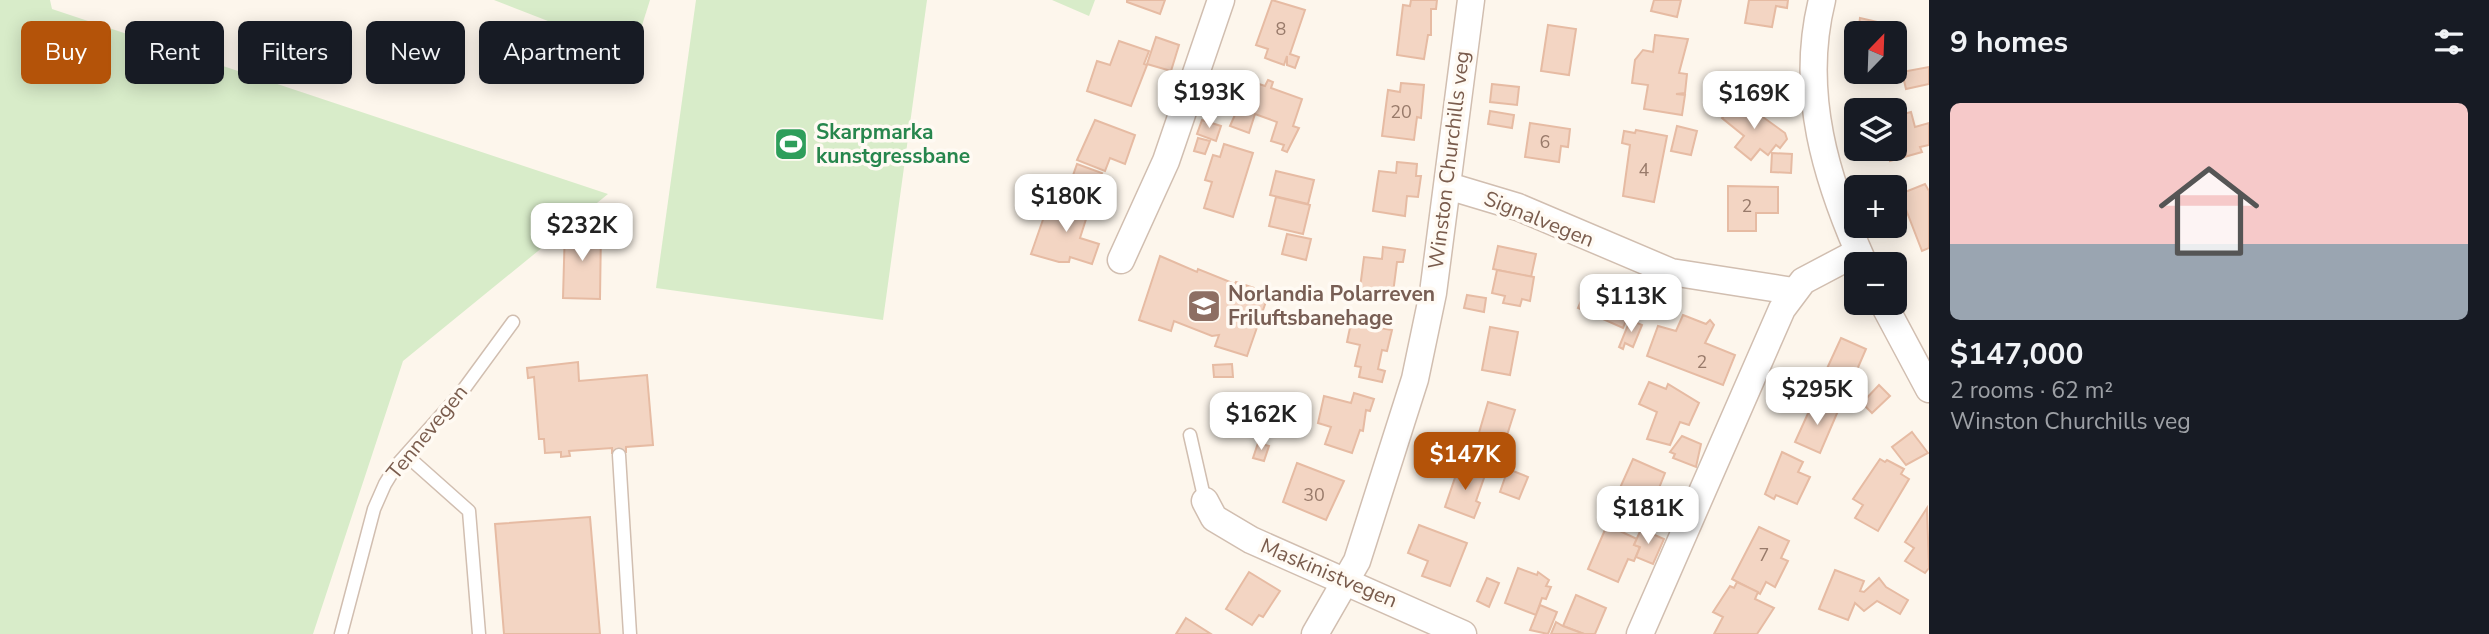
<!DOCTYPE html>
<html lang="en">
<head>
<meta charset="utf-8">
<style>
  :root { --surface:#171b24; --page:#242831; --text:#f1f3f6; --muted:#9ea1a6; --line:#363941; --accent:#b45309 }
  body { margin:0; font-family:"Nunito Sans",sans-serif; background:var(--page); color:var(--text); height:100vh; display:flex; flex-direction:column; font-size:26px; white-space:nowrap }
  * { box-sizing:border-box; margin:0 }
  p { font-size:23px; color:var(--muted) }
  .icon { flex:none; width:38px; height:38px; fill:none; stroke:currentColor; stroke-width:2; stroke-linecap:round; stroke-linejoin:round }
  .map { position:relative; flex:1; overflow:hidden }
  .drawer { display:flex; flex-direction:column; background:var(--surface); width:560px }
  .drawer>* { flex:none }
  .top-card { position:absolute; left:21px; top:21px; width:665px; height:63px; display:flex; gap:14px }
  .needle { width:46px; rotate:23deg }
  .buttons { position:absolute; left:1844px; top:21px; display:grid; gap:14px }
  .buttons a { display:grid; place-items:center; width:63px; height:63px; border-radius:10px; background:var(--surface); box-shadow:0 4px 18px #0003; font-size:35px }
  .price { position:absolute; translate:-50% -60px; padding:0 16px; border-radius:14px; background:#fff; color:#222; font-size:23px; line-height:46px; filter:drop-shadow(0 2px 4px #0008) }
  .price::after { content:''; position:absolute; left:50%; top:42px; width:21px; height:16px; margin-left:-10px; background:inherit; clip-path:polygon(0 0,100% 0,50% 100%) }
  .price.active { background:var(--accent); color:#fff }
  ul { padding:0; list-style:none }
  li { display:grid; align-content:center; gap:14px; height:371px; padding:0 21px }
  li+li { border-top:2px solid var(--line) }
  li span { display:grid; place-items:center; height:217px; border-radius:10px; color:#555 }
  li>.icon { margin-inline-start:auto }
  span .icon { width:126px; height:126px; fill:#fffc; stroke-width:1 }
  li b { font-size:30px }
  h2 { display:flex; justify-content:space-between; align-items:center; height:84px; padding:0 21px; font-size:30px }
  .tag { padding:0 24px; border-radius:10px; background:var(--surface); box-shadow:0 4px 18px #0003; font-size:24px; line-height:63px }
  .tag.active { background:var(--accent); color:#fff }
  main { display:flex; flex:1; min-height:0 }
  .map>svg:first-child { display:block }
</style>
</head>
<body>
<main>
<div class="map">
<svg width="1929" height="634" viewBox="0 0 1929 634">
  <rect width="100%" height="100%" fill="#fdf6ec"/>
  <g fill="#d8ecc9">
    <path d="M0 0H50L52 9 608 194 403 361 313 634H0Z"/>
    <path d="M494 0H650L633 54Z"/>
    <path d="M696 0H927L883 320 656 288Z"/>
    <path d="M1052 0H1095L1089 16Z"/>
  </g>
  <g fill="#f3d5c3" stroke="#e6bba3" stroke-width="2">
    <path d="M1127 0H1165L1160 14 1127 2Z"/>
    <path d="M1272 0 1305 10 1290 54 1299 57 1295 68 1287 65V56L1284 65 1265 58 1268 49 1256 45Z"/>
    <path d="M1411 0H1437L1436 9H1431V35H1428L1424 59 1397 55 1403 5 1410 6Z"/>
    <path d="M1654 0H1681L1677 17 1651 11Z"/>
    <path d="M1749 0H1788L1787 8 1776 6 1772 27 1745 23Z"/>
    <path d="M1860 18 1899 27 1895 51 1905 52 1902 75 1877 72H1895V33H1858Z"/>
    <path d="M1548 25 1576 29 1569 75 1541 71Z"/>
    <path d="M1655 35 1688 39 1679 73 1687 74 1685 93 1676 94 1685 95 1682 115 1644 109 1648 85 1632 83 1635 60 1643 50 1653 52Z"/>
    <path d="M1156 37 1179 45 1171 71 1147 64Z"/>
    <path d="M1856 37H1857V66L1852 65Z"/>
    <path d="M1119 41 1149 51 1144 64 1147 65 1131 106 1087 91 1097 61 1110 65Z"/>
    <path d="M1929 67V84L1906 89 1902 72Z"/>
    <path d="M1268 80 1273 82 1271 88 1302 99 1293 126 1299 128 1287 152 1282 150 1284 145 1271 141 1277 122 1255 114 1249 133 1230 126 1250 81 1265 86Z"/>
    <path d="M1401 83 1424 85 1421 118 1417 117 1414 140 1382 136 1388 90 1400 92Z"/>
    <path d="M1492 84 1519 87 1517 105 1490 102Z"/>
    <path d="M1738 99 1785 133 1787 139 1780 148 1776 145 1768 155 1760 149 1751 160 1735 147 1744 136 1722 118Z"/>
    <path d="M1490 111 1514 115 1512 128 1488 124Z"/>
    <path d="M1895 112 1896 116 1911 112 1915 127 1929 123V145L1920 147 1922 152 1890 161 1887 149H1895Z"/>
    <path d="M1095 120 1135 135 1125 164 1110 158 1105 171 1077 160Z"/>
    <path d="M1202 120 1221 126 1216 141 1197 134Z"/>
    <path d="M1530 123 1570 129 1568 147 1561 146 1559 162 1525 157Z"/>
    <path d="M1677 126 1697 131 1691 155 1671 151Z"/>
    <path d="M1636 130 1667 136 1654 202 1623 196 1630 145 1622 143 1624 131 1635 133Z"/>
    <path d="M1198 138 1210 141 1205 154 1194 151Z"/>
    <path d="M1224 144 1253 153 1233 217 1204 208 1212 182 1205 180 1213 155 1220 157Z"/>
    <path d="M1772 153 1792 154 1791 173 1771 172Z"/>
    <path d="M1397 162 1417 164 1416 176H1421L1418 197 1407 196 1405 216 1373 211 1379 171 1396 173Z"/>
    <path d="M1077 164 1102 173 1096 190 1071 181Z"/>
    <path d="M1276 171 1314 180 1308 204 1270 195Z"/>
    <path d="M1925 184 1929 191V248L1922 251 1900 194Z"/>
    <path d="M1728 186 1778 187V213H1756V231H1728Z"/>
    <path d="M1079 192 1093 197 1080 238 1099 244 1092 264 1070 257 1069 262H1059L1031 254 1046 211 1053 214 1056 207 1067 211 1071 201 1075 203Z"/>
    <path d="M1276 197 1310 205 1303 234 1269 226Z"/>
    <path d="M565 227 601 228 600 299 563 298Z"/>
    <path d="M1287 234 1311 239 1306 260 1282 254Z"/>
    <path d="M1498 246 1536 254 1531 277 1493 269Z"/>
    <path d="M1383 247 1405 250 1403 262H1397L1393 293 1360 288 1364 257 1382 259Z"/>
    <path d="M1160 256 1197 272 1198 269 1235 284 1236 282 1269 293 1247 356 1215 346 1219 335 1212 336 1174 321 1171 331 1139 320Z"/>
    <path d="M1497 270 1534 277 1530 301 1522 299 1520 306 1503 303 1505 296 1492 293Z"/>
    <path d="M1591 278 1617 289 1620 284 1639 293 1631 317 1628 316 1623 328 1578 308Z"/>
    <path d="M1467 295 1486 298 1484 312 1464 308Z"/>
    <path d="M1683 315 1706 324 1710 320 1714 325 1705 343 1735 355 1723 385 1647 356 1658 326 1676 331Z"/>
    <path d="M1630 320 1642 325 1633 347 1625 343 1623 349 1619 347Z"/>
    <path d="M1351 323 1392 330 1387 351 1382 350 1378 369 1385 371 1382 382 1359 377 1361 367 1355 366 1360 345 1347 342Z"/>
    <path d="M1490 327 1518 332 1510 375 1482 370Z"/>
    <path d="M1841 338 1866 349 1856 372 1865 376 1858 390 1824 375Z"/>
    <path d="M578 362 579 381 647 375 653 445 626 447V452L612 453V448L569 451 570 456 561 457V452L545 453 544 439H539L534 377 528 378 527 368Z"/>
    <path d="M1232 364 1233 377H1214L1213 365Z"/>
    <path d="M1779 370 1802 381 1792 404 1768 393Z"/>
    <path d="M1649 382 1666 389 1668 384 1699 403 1689 425 1680 422 1670 445 1647 439 1657 412 1639 404Z"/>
    <path d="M1879 385 1890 396 1872 413 1862 403Z"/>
    <path d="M1354 393 1374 399 1370 411 1366 410 1363 431 1360 430 1352 453 1325 444 1331 427 1318 423 1324 396 1351 403Z"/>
    <path d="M1814 400 1838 411 1820 453 1795 442Z"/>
    <path d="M1488 402 1515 410 1502 451 1476 443Z"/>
    <path d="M1912 432 1928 453 1906 465 1892 447Z"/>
    <path d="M1682 436 1701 444 1696 467 1673 458 1675 454 1670 452Z"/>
    <path d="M1258 443 1269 446 1264 461 1253 458Z"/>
    <path d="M1782 452 1803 462 1798 472 1810 477 1797 504 1776 495 1774 499 1765 494Z"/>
    <path d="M1633 459 1665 473 1655 498 1648 495 1641 510 1615 499Z"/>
    <path d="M1880 459 1885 462 1887 460 1904 469 1901 474 1909 479 1878 531 1855 518 1863 505 1853 499Z"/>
    <path d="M1297 463 1344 481 1326 520 1283 502Z"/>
    <path d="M1459 466 1485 475 1476 501 1480 503 1474 518 1445 507Z"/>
    <path d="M1508 469 1528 477 1519 499 1500 492Z"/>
    <path d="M1927 508 1929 568 1925 573 1905 561 1914 548 1905 542Z"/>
    <path d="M590 517 600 634H504L495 524Z"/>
    <path d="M1419 525 1467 543 1450 586 1422 576 1428 561 1408 553Z"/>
    <path d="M1607 525 1637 539 1634 545 1640 547 1634 561 1628 559 1618 582 1588 569Z"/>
    <path d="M1759 527 1789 541 1781 558 1788 561 1775 587 1766 582 1760 594 1732 579Z"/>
    <path d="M1641 529 1664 539 1653 564 1636 557 1640 547 1634 545Z"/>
    <path d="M1518 568 1537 575 1538 572 1549 580 1546 586 1551 587 1546 599 1542 598 1536 615 1505 603Z"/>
    <path d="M1835 570 1864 581 1860 591 1864 592 1879 578 1886 587 1908 600 1900 614 1877 601 1864 611 1855 603 1848 620 1819 609Z"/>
    <path d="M1249 572 1280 591 1263 617 1259 615 1252 625 1226 609Z"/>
    <path d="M1487 578 1499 583 1489 607 1477 601Z"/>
    <path d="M1737 582 1758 592 1755 599 1774 608 1757 634H1714L1723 617 1713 612 1730 586 1734 588Z"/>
    <path d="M1576 595 1606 608 1595 634H1584L1563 626Z"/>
    <path d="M1540 605 1557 612 1548 634 1530 630Z"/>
    <path d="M1186 618 1211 634H1176Z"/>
    <path d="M1556 622 1563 626 1584 634H1551Z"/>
  </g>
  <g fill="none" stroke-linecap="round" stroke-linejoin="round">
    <g stroke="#d1beb0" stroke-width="15">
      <g id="service">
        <path d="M1190 435 1205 501"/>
        <path d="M406 455 469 511 479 634"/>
        <path d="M619 455 630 634"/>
        <path d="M341 634 374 509 385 484 396 466 461 393 513 322"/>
      </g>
    </g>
    <g stroke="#d1beb0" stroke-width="29">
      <g id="minor">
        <path d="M1822 0C1799 92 1826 180 1864 264"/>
        <path d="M1448 186 1518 207 1671 272 1793 291"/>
        <path d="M1121 260 1166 161 1221 0"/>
        <path d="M1883 303 1929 389"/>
        <path d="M1205 501 1214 518 1251 540 1463 634"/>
        <path d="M1315 634 1357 561 1415 379 1433 293 1471 0"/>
        <path d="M1640 634 1782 309 1803 281 1858 252"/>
      </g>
    </g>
    <use href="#service" stroke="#fff" stroke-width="12"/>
    <use href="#minor" stroke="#fff" stroke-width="26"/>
  </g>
  <defs>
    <g id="stadium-square" transform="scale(1.75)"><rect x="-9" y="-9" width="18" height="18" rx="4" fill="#2e9e5b" stroke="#fffaf3"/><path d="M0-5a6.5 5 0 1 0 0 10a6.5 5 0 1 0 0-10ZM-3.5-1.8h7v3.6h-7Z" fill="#fff"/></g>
    <g id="school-square" transform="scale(1.75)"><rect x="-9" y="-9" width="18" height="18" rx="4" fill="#8d6e63" stroke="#fffaf3"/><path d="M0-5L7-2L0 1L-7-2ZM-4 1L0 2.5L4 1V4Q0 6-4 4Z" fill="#fff"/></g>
  </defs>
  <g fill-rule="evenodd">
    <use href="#stadium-square" x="791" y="144"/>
    <use href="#school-square" x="1204" y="306"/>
  </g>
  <g text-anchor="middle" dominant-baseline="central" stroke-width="7" stroke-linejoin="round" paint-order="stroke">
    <g font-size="18" fill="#987a6a">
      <text x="1281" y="29">8</text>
      <text x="1401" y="112">20</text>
      <text x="1545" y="142">6</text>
      <text x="1644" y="170">4</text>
      <text x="1747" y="206">2</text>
      <text x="1702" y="362">2</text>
      <text x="1314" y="495">30</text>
      <text x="1764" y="555">7</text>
    </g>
    <g font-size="21" font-weight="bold" fill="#27864d" stroke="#fffaf3" text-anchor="start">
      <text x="816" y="132">Skarpmarka<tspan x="816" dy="24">kunstgressbane</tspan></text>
    </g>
    <g font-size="21" fill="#7a5c4d" stroke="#fffaf3">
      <text transform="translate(1449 160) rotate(-83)">Winston Churchills veg</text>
      <text transform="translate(1539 219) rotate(22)">Signalvegen</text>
      <text transform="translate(427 432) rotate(-51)">Tennevegen</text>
      <text transform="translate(1329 573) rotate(23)">Maskinistvegen</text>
    </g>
    <g font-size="21" font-weight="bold" fill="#785e54" stroke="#fffaf3" text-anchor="start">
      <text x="1228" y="294">Norlandia Polarreven<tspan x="1228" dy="24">Friluftsbanehage</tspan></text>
    </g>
  </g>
</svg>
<div class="buttons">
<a><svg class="needle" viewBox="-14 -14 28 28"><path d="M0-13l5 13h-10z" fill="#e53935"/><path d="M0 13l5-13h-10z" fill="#9ea1a6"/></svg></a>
<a><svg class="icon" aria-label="layers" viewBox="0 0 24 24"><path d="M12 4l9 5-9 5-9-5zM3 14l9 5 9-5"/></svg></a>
<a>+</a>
<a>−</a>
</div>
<b class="price" style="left:1209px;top:130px">$193K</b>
<b class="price" style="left:1754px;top:131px">$169K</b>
<b class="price" style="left:1066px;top:234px">$180K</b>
<b class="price" style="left:582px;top:263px">$232K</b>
<b class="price" style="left:1631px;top:334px">$113K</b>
<b class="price" style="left:1817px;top:427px">$295K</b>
<b class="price" style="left:1261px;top:452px">$162K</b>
<b class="price active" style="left:1465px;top:492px">$147K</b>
<b class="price" style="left:1648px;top:546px">$181K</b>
<div class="top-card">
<a class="tag active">Buy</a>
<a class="tag">Rent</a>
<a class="tag">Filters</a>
<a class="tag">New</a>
<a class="tag">Apartment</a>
</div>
</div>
<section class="drawer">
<h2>9 homes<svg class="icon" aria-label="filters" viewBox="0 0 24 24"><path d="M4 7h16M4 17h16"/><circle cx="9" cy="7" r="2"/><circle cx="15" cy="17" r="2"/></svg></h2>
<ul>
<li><span style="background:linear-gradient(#f6c9c9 65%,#9aa5b1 0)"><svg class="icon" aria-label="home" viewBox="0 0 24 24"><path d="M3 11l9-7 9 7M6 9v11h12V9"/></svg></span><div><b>$147,000</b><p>2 rooms · 62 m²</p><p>Winston Churchills veg</p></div></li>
</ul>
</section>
</main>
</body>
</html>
